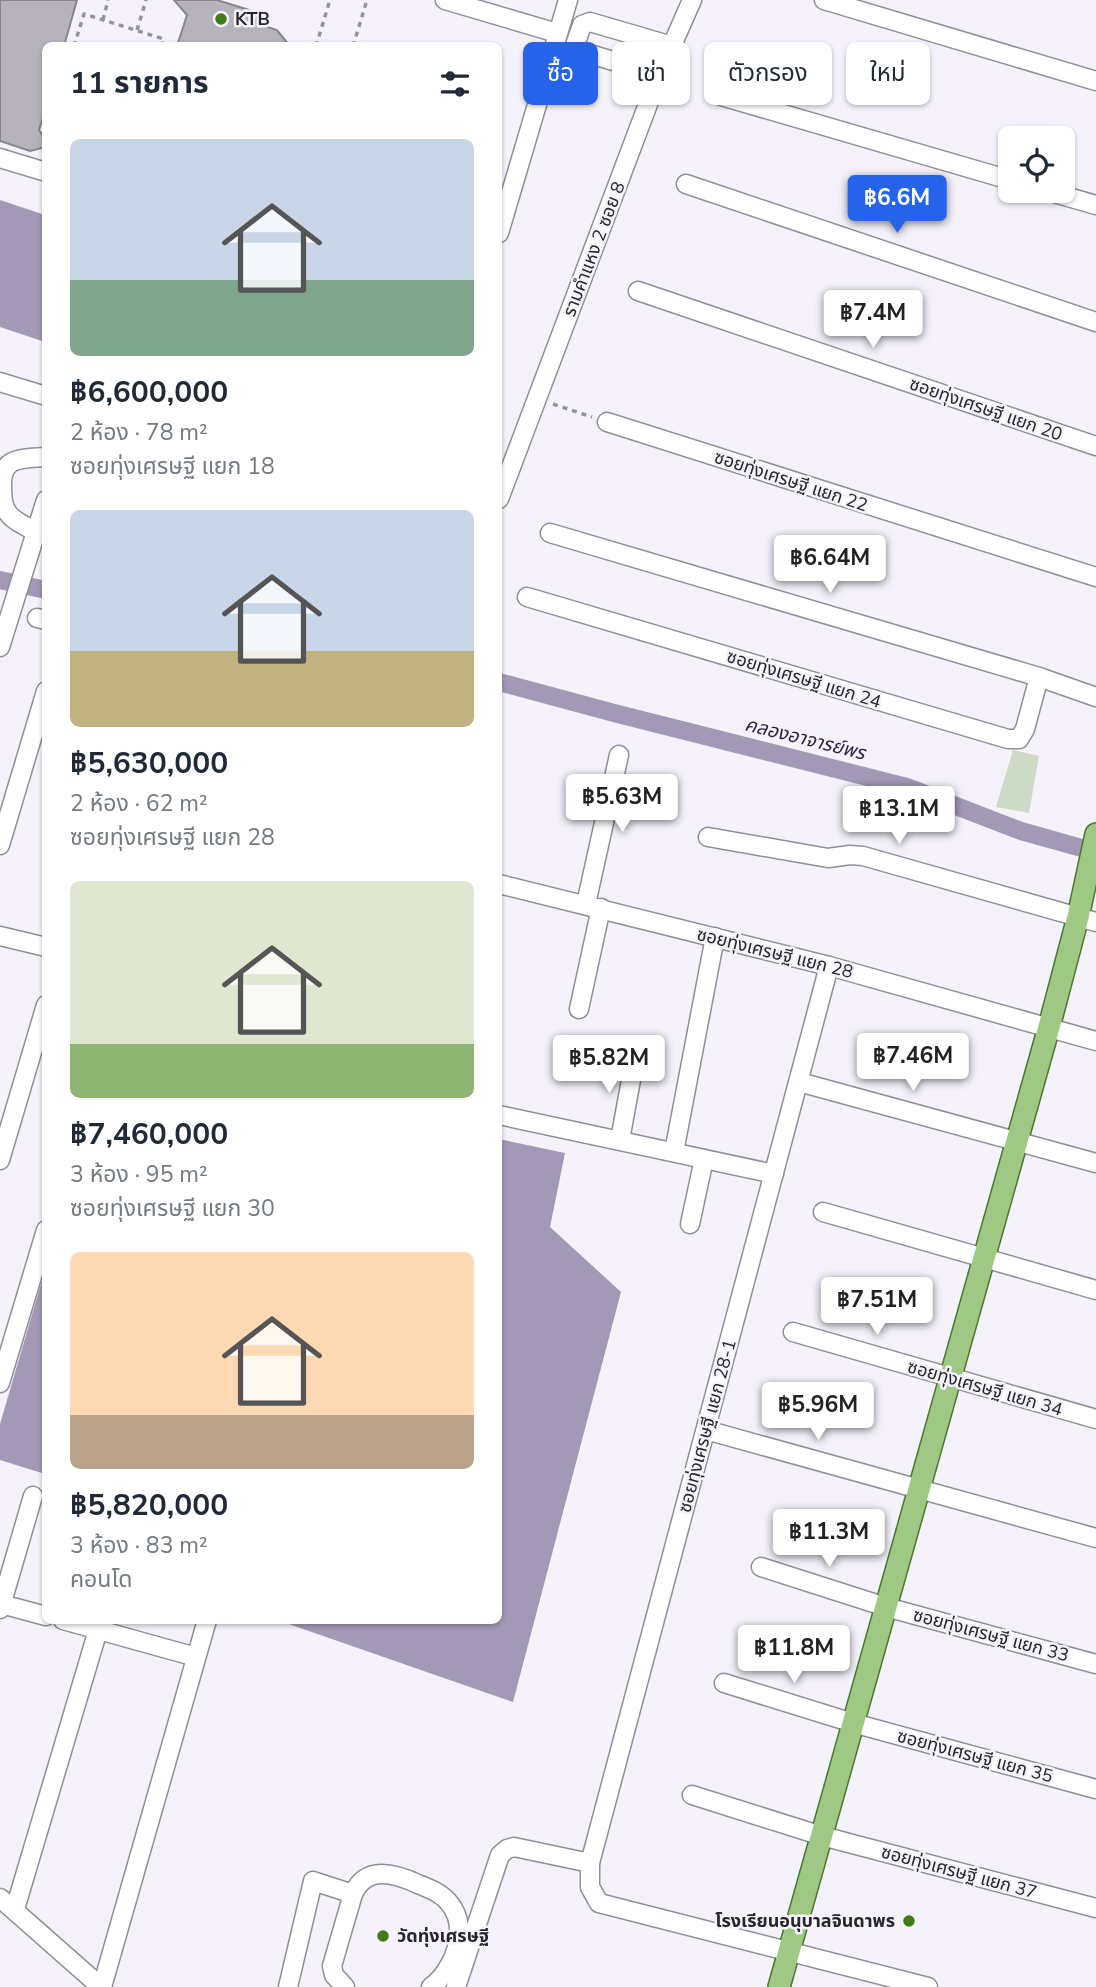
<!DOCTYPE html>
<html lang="th">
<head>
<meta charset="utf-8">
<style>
  :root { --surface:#fff; --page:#f2f2f3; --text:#1f2937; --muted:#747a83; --accent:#2563eb }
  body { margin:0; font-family:"Nunito Sans","Noto Sans Thai",sans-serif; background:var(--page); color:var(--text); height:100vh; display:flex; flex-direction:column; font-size:26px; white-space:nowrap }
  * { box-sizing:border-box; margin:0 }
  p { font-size:23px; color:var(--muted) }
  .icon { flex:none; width:38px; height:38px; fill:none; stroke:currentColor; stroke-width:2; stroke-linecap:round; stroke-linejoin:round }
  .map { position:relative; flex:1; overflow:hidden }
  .panel { position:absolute; left:42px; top:42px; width:460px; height:1582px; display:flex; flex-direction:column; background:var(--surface); border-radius:10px; box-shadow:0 2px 5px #0004 }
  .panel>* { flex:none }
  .top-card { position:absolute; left:523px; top:42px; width:467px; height:63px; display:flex; gap:14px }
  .fabs { position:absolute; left:998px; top:126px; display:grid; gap:14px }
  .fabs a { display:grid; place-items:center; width:77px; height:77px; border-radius:10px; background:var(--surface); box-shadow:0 2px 5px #0004; font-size:35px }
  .price { position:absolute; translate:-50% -60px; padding:0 16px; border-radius:7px; background:#fff; color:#222; font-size:23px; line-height:46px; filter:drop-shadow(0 2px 4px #0008) }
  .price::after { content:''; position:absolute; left:50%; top:42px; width:21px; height:16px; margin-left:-10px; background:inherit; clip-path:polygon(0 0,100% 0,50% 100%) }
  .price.on { background:var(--accent); color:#fff }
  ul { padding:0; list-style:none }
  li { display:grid; align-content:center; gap:14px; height:371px; padding:0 28px }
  li span { display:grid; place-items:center; height:217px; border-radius:10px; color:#555 }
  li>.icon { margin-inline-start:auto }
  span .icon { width:126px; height:126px; fill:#fffc; stroke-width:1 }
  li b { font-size:30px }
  h2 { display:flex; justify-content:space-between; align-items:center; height:84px; padding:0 28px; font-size:30px }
  .tag { padding:0 24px; border-radius:10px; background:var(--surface); box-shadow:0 2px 5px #0004; font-size:24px; line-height:63px }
  .tag.on { background:var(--accent); color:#fff }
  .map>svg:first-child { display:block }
</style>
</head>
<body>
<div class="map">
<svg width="1096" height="1987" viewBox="0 0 1096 1987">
  <rect width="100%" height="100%" fill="#f5f2fb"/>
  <path fill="#ccdac6" d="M1013 750 1039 756 1029 813 996 807Z"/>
  <g fill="#a398b5">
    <path d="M0 200 45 215V342L0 327Z"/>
    <path d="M499 1139 565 1153 550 1227 621 1292 513 1702 283 1622 284 1620H499Z"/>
    <path d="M45 1270 46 1474H45L0 1460V1424Z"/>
  </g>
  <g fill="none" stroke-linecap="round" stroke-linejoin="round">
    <g stroke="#a398b5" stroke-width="18">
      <path d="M0 580 46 590"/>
      <path d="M499 682 614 713 907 787 1021 831 1096 852"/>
    </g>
  </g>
  <g fill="#b6b3bc" stroke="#88848d" stroke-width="2">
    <path d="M0 0H77L64 46H46V109L39 130 46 140V147L30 151 0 141Z"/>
    <path d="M174 0H217L259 13 255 23 277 30 290 46H177L187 15Z"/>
  </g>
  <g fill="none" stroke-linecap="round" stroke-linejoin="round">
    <g stroke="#918e97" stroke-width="21">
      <g id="minor">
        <path d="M445 0 557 33"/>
        <path d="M824 0 1096 81"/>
        <path d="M659 75 577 50 575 45 582 25 590 22 672 46"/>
        <path d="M721 96 1010 180"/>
        <path d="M0 158 46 172"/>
        <path d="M686 184 1096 322"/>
        <path d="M1047 191 1096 205"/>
        <path d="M499 233 568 0"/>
        <path d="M638 291 1096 446"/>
        <path d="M0 382 46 396"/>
        <path d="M607 422 1096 577"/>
        <path d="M499 499 659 75 692 0"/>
        <path d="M36 532C28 527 13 521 8 513 2 506 2 495 2 486 1 456 22 459 46 457"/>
        <path d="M550 533 1039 677 1096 697"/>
        <path d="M527 597 1008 739H1019L1025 729 1039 677"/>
        <path d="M37 618 46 620"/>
        <path d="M0 647 46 500"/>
        <path d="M708 837 828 858 850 855 863 856 1096 922"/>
        <path d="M0 845 46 691"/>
        <path d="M499 884 829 966 1096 1041"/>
        <path d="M586 904 619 755"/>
        <path d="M0 936 46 947"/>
        <path d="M829 966 590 1863V1887L599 1903 928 1987"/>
        <path d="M579 1009 601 908"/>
        <path d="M799 1082 1096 1163"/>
        <path d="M499 1115 774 1174"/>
        <path d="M620 1140 635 1058"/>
        <path d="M674 1152 715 937"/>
        <path d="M0 1160 46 1005"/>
        <path d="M823 1212 1096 1290"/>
        <path d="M690 1224 704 1159"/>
        <path d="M793 1332 1096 1419"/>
        <path d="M0 1383 46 1230"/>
        <path d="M706 1430 1096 1538"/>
        <path d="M761 1567 886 1607 1096 1664"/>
        <path d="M1 1604 46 1616"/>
        <path d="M0 1609 33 1496"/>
        <path d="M63 1620 196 1657"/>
        <path d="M724 1683 853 1723 1096 1789"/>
        <path d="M692 1795 822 1836 1096 1908"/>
        <path d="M353 1894C366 1865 394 1873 418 1884 430 1889 442 1893 450 1904 470 1929 454 1970 431 1987"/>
        <path d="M0 1898 101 1987"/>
        <path d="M15 1909 101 1620"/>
        <path d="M102 1987 207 1620"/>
        <path d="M288 1987 313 1881 353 1894 332 1966 334 1975 345 1987"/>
        <path d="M456 1987 500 1855 507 1849 514 1847 590 1863"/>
      </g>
    </g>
    <g stroke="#4b772e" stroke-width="24">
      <path id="major" d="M779 1987 1049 1027 1078 917 1096 834"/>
    </g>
    <g stroke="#959299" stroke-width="3.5" stroke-dasharray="5 5" stroke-linecap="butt">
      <path d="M103 20 108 0"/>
      <path d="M137 30 146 0"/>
      <path d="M74 46 84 14 164 39 162 46"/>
      <path d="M316 46 330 0"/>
      <path d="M353 46 367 0"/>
      <path d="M553 404 592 417"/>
    </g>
    <use href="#minor" stroke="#fff" stroke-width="18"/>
    <use href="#major" stroke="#9ec883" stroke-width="21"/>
  </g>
  <g fill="#417c16" stroke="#f5f2fb" stroke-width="2.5">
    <circle cx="221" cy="19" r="7"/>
    <circle cx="909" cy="1921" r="7"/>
    <circle cx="383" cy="1936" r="7"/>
  </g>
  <g text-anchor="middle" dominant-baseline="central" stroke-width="5" stroke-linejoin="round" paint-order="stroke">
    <g font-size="18" font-weight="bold" fill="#28262a" stroke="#f5f2fb" text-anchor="start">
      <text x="235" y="19">KTB</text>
      <text x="895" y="1921" text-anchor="end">โรงเรียนอนุบาลจินดาพร</text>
      <text x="397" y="1936">วัดทุ่งเศรษฐี</text>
    </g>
    <g font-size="18" fill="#28262a" stroke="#f5f2fb">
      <text transform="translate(594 249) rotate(-69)">รามคำแหง 2 ซอย 8</text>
      <text transform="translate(986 409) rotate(19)">ซอยทุ่งเศรษฐี แยก 20</text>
      <text transform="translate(791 481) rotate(18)">ซอยทุ่งเศรษฐี แยก 22</text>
      <text transform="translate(804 679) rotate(17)">ซอยทุ่งเศรษฐี แยก 24</text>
      <text transform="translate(775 953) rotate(14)">ซอยทุ่งเศรษฐี แยก 28</text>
      <text transform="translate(985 1388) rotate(16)">ซอยทุ่งเศรษฐี แยก 34</text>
      <text transform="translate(707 1426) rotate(-75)">ซอยทุ่งเศรษฐี แยก 28-1</text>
      <text transform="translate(991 1635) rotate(15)">ซอยทุ่งเศรษฐี แยก 33</text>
      <text transform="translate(975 1756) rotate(15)">ซอยทุ่งเศรษฐี แยก 35</text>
      <text transform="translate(959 1872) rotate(15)">ซอยทุ่งเศรษฐี แยก 37</text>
    </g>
    <g font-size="19" font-style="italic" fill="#311e46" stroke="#f5f2fb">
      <text transform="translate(805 739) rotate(14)">คลองอาจารย์พร</text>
    </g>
  </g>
</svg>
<div class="fabs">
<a><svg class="icon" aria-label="locate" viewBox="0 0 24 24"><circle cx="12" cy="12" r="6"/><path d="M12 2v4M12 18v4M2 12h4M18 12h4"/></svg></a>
</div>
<b class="price on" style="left:897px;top:235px">฿6.6M</b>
<b class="price" style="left:873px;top:350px">฿7.4M</b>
<b class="price" style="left:830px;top:595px">฿6.64M</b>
<b class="price" style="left:622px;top:834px">฿5.63M</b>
<b class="price" style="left:899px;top:846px">฿13.1M</b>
<b class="price" style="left:913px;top:1093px">฿7.46M</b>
<b class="price" style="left:609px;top:1095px">฿5.82M</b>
<b class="price" style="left:877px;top:1337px">฿7.51M</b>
<b class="price" style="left:818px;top:1442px">฿5.96M</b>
<b class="price" style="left:829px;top:1569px">฿11.3M</b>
<b class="price" style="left:794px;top:1685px">฿11.8M</b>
<div class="top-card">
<a class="tag on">ซื้อ</a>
<a class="tag">เช่า</a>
<a class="tag">ตัวกรอง</a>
<a class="tag">ใหม่</a>
</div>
<section class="panel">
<h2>11 รายการ<svg class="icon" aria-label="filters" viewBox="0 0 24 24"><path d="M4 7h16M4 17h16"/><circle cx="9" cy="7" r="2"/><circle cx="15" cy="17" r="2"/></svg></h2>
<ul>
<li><span style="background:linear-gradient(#c9d6e8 65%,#7fa58c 0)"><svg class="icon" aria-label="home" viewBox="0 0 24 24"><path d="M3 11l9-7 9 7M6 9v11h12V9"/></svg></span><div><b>฿6,600,000</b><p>2 ห้อง · 78 m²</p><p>ซอยทุ่งเศรษฐี แยก 18</p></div></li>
<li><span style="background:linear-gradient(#c9d6e8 65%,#c2b280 0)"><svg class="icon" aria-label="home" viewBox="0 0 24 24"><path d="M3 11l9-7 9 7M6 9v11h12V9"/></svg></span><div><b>฿5,630,000</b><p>2 ห้อง · 62 m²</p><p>ซอยทุ่งเศรษฐี แยก 28</p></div></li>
<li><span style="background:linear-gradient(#dfe7d0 75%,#8fb573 0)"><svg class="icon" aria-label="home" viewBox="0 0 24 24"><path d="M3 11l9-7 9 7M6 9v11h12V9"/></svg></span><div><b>฿7,460,000</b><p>3 ห้อง · 95 m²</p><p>ซอยทุ่งเศรษฐี แยก 30</p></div></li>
<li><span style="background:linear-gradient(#ffd9b3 75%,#b9a48a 0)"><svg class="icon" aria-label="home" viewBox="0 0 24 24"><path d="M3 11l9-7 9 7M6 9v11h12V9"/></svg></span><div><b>฿5,820,000</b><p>3 ห้อง · 83 m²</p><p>คอนโด</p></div></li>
</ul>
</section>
</div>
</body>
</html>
